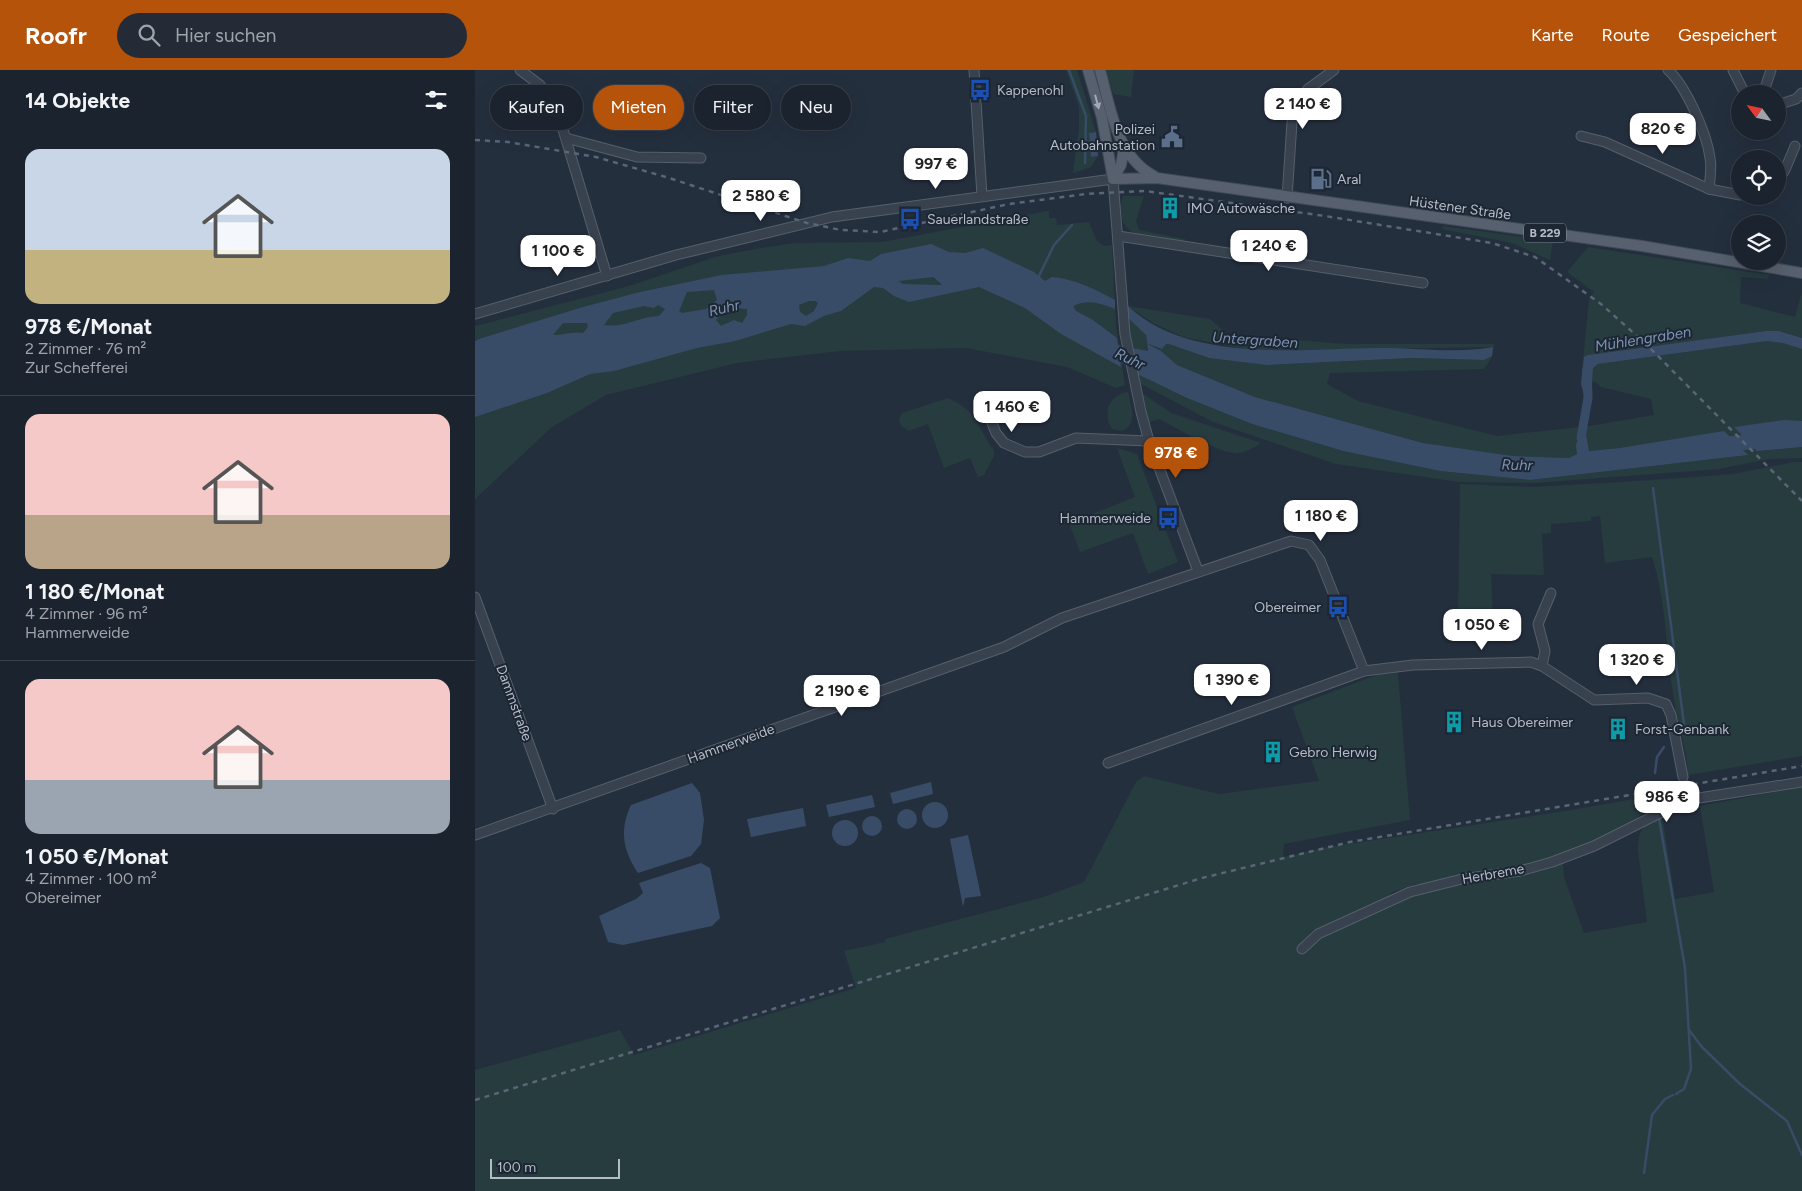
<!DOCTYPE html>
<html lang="de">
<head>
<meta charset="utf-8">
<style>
  :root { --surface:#1b232e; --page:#242b36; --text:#f1f3f6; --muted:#a0a4aa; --line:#39404a; --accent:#b45309 }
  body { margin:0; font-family:Figtree,sans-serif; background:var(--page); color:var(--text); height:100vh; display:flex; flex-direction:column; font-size:19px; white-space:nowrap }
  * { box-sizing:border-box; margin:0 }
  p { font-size:16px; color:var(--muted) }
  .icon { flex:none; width:28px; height:28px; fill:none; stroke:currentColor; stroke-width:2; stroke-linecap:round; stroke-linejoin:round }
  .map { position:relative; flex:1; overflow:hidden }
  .panel { display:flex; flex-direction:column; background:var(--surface); width:475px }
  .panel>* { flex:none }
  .guide { position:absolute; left:15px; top:15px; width:475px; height:45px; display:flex; gap:10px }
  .needle { width:32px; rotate:303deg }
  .fabs { position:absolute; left:1256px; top:15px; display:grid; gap:10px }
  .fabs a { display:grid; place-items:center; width:55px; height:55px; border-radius:50%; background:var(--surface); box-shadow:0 5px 20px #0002,0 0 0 1px var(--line); font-size:25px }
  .scale { position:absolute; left:15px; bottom:12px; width:130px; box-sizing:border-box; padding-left:5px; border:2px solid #b4bcc9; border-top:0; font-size:14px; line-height:18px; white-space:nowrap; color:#b4bcc9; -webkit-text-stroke:4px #1d2633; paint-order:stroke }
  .price { position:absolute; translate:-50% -42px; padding:0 11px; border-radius:10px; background:#fff; color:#222; font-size:16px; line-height:32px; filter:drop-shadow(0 1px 2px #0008) }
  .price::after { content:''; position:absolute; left:50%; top:30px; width:15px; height:11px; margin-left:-8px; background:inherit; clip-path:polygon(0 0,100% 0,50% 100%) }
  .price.selected { background:var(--accent); color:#fff }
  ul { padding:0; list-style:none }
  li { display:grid; align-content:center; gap:10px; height:265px; padding:0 25px }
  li+li { border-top:1px solid var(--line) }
  li span { display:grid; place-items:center; height:155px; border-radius:15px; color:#555 }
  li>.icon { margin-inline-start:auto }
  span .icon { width:90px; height:90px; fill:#fffc; stroke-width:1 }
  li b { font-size:21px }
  h2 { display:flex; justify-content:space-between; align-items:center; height:60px; padding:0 25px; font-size:21px }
  .chip { padding:0 18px; border-radius:22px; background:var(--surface); box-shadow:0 5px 20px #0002,0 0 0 1px var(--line); font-size:18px; line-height:45px }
  .chip.selected { background:var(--accent); color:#fff }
  header { display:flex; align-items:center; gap:30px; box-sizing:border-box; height:70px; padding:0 25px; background:var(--accent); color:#fff }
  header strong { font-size:24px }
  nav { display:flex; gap:28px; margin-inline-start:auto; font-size:18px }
  .search { width:350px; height:45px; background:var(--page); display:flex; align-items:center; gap:12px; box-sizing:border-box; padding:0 18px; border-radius:28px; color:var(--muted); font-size:19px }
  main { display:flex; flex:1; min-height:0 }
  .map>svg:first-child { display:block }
</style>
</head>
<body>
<header>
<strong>Roofr</strong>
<div class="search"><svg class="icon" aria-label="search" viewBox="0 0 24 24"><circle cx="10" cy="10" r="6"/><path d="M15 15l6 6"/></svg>Hier suchen</div>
<nav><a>Karte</a><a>Route</a><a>Gespeichert</a></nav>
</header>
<main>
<section class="panel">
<h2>14 Objekte<svg class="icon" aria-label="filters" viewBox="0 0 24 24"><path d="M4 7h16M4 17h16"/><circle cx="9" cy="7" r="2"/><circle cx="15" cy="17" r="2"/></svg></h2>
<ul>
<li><span style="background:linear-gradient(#c9d6e8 65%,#c2b280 0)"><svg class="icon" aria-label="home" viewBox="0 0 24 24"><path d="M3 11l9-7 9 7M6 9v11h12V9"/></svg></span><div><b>978 €/Monat</b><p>2 Zimmer · 76 m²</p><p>Zur Schefferei</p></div></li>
<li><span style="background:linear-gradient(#f6c9c9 65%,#b9a48a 0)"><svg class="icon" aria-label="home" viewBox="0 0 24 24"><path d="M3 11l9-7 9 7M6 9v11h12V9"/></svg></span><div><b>1 180 €/Monat</b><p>4 Zimmer · 96 m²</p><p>Hammerweide</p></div></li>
<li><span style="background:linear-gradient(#f6c9c9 65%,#9aa5b1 0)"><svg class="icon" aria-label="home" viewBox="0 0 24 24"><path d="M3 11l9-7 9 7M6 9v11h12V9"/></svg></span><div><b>1 050 €/Monat</b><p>4 Zimmer · 100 m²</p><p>Obereimer</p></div></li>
</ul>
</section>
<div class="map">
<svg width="1327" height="1121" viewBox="0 0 1327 1121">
  <rect width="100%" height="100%" fill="#242f3e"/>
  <g fill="#263c3f" fill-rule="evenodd">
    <path d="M591 0H602L621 62 614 63 617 87 623 86 616 97 598 103 604 58V37Z"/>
    <path d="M631 0H659L656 27 638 24Z"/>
    <path d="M648 126H669L661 151 664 160 710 169V172C678 167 636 172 648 126Z"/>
    <path d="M572 141H574V148H581L582 155 614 152 622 171 629 176 637 175 641 258 650 315 641 318 592 297 491 278 365 281 262 293 131 325 77 357 0 429V256L154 216 240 187 269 181 319 173 407 172Z"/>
    <path d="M968 156 1078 171 1075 190 1037 173 967 159Z"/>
    <path d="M1113 177 1294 205 1293 209 1266 207 1265 233 1320 247 1327 221V268L1304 261H1291L1113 285 1118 298 1123 294 1292 271 1308 273 1327 279V351H1309L1259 357 1282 381 1327 377V388L1294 389 1244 399 1060 413 984 412 861 394 738 352 666 314C655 297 650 256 653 236L735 249 757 268 792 273 798 268 870 274H1019L1017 287 1009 299 855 303 852 314 883 331 1022 366 1114 356 1179 345 1176 329 1126 317 1121 312 1106 311 1114 229 1119 222 1092 202ZM654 237 678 253 708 267 780 281 1017 277 1009 290 937 288 791 295 734 288 694 274 671 272V265ZM671 273 686 281 702 295 780 327 948 373 1038 386 1094 388 1102 384 1110 357 1114 381 1145 378 1272 385 1055 410 965 401 868 381 777 354 712 328 660 303 657 278 673 281Z"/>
    <path d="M653 322C656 336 663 353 648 361L637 359C627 343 634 325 653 322Z"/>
    <path d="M667 323 696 343 786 373C781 377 767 384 760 383 737 380 706 360 684 349L674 352Z"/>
    <path d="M473 328C505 343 500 356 519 380V386L509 405 503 407 495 388 469 398 453 354 434 361 426 356 424 349 427 343Z"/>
    <path d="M642 378 662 384 703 492 673 504 658 463 605 482 594 453 660 427Z"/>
    <path d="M1319 392H1327V686L1213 705C1212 677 1201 650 1198 623 1191 577 1191 531 1177 487L1130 493 1125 446 1116 447V451L1076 454V463L1067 464 1069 505 1016 504 1018 546H983L985 414 1058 417 1178 410 1258 404Z"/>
    <path d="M923 603 935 750 809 774 808 787 847 778 1090 741 1206 721 1198 733 1196 730 1172 739 1163 747V750L1132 766 1067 791 982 806 943 816 942 814 918 822 909 830 837 861 823 877 905 838 952 821 1051 803 1088 792 1089 807 1109 863 1172 852 1163 781C1163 759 1168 755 1187 745L1200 829 1239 822 1225 736 1327 717V1121H0V1000L145 960 159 985 381 918 369 881 410 872V869L565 828 609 812 661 712 669 706 744 724 844 711 817 637 904 604Z"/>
  </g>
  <g fill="#394c67" fill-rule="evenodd">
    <path d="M621 62 623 86 616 87 614 63Z"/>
    <path d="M456 174 474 182 490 183 508 178 559 202 570 211 577 207C600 209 620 219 640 230V239C625 233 613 229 598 236L601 241 618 250 642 268 646 297 586 264 550 238 504 217 434 232 419 226 408 218 399 217 366 241 349 246 330 256 316 254 260 271 222 278 139 301 115 304 72 323 0 347V271L7 268 108 237 165 222 247 205 349 196 373 188 395 191 406 184ZM432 195 449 198 467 215 428 214 407 200ZM239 220 242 230 231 239 207 243 204 241 212 222ZM334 231H340L343 233 339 241 331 246 325 242 324 235ZM183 235 190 239 184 246C162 247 151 258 129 255L138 243 169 236 179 238ZM260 238 272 239V245L267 253 259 250 246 256 241 250 246 244 259 242ZM88 253H112L113 257 108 263C97 261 89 265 78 265Z"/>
    <path d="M653 236C712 293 825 279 900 278 936 277 982 284 1018 277L1017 286 1009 290 937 288 791 295 734 288 694 274H691L687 279 671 273 686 281 702 295 780 327 948 373 1038 386 1094 388 1102 384 1101 375 1107 357H1110L1114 381 1145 378 1249 361 1273 385 1055 410 965 401 868 381 777 354 712 328 660 303 657 278 673 281 671 265 652 247Z"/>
    <path d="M1291 261H1304L1327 268V279L1308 273 1292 271 1123 294 1118 298 1116 325H1109L1106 314 1109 287 1113 285Z"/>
    <path d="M1309 350 1327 351V377L1282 381 1259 357Z"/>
    <path d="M456 712 458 724 418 734 415 723Z"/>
    <path d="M217 713 225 723 229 750 226 774 216 786 163 803C148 781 144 760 156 735Z"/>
    <path d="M397 725 400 737 354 747 351 735Z"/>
    <circle cx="460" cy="745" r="13"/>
    <path d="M328 738 331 756 276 767 272 749Z"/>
    <circle cx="432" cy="749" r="10"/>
    <circle cx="397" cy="756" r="10"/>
    <circle cx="370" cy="763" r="13"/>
    <path d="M493 765 506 826 490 828 488 837 475 769Z"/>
    <path d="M226 793 235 798 245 848 237 856 148 875 133 872 124 846 161 829 168 823 164 813Z"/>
  </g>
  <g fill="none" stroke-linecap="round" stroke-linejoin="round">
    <g stroke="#394c67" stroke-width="2.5">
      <path d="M594 0 611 46 610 93"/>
      <path d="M563 208 579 175 597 155"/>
      <path d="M1178 418 1210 662"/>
      <path d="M1180 703 1182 687 1189 677"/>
      <path d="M1184 748 1210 898 1216 999 1209 1019 1201 1024"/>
      <path d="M1214 960 1227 977 1265 1014 1312 1051 1327 1085"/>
      <path d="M1169 1103 1177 1045 1190 1029 1198 1025"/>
    </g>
    <path stroke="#394c67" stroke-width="9" d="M1106 368 1113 328 1112 299"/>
    <g stroke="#394c67" stroke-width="15">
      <path d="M393 207 462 199 470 201"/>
      <path d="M627 275 669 296"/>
      <path d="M1241 375 1327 367"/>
    </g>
    <path stroke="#3a4453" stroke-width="9" stroke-dasharray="9 4.5" stroke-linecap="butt" d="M1208 707 1210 722"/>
    <g stroke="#565f6c" stroke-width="11">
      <g id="minor">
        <path d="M45 0 65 15 83 43 132 206"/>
        <path d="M499 0 507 126"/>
        <path d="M1193 0C1211 16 1232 64 1235 88 1237 98 1235 108 1234 119"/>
        <path d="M1258 0 1270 24"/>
        <path d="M1288 24 1296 0"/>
        <path d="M1302 35 1321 29 1327 23"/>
        <path d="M1106 66 1130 72 1234 119 1265 125"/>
        <path d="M91 68 162 87 226 88"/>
        <path d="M1302 112 1310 100 1320 76"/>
        <path d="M812 128 818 37 833 19 859 0"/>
        <path d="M643 166 948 213"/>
        <path d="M0 244 201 185 357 147 638 109 650 264 666 342 674 371 723 501"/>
        <path d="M512 341 521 363 529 373 550 382H564L601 368 674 371"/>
        <path d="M0 527 78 739"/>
        <path d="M1067 596 1070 581 1063 554 1076 523"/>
        <path d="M633 693 889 601 938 595 1056 592 1067 596 1119 630 1173 628 1191 634 1196 645 1208 707"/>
        <path d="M0 765 529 577 587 548 816 471 834 475 845 490 889 601"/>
        <path d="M827 879 843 864 935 822 987 809 1045 801 1077 792 1119 776 1211 730 1327 712"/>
      </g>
    </g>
    <g stroke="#414a57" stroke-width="12">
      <g id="major">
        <path d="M613 0 627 48 638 109"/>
        <path d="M625 0C636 39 641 86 679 106"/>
        <path d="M638 109 682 108 1167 176 1327 203"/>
        <path d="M638 109 646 95 649 79"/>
      </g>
    </g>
    <use href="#minor" stroke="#38414e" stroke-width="9"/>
    <use href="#major" stroke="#56606e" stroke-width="10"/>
    <g stroke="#5a6575" stroke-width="2.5" stroke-dasharray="5 5" stroke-linecap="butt">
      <path d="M0 70 33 72 121 87 191 107 332 153 366 160 405 162 534 134 611 124 670 121 850 146 1017 173 1060 187 1126 234 1171 274 1327 431"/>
      <path d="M0 1030 727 808 875 772 1327 696"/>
    </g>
  </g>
  <defs><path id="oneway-solid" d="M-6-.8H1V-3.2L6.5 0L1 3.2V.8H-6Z" transform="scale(1.25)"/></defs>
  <use fill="#a1aab7" href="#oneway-solid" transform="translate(622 32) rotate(75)"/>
  <defs>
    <g id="bus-bare" transform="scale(1.725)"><path d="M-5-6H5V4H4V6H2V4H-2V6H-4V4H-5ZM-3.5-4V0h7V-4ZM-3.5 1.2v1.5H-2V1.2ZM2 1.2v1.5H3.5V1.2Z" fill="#1a4fb4" stroke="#1d2633" stroke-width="2.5" paint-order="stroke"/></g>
    <g id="civic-bare" transform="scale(1.725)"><path d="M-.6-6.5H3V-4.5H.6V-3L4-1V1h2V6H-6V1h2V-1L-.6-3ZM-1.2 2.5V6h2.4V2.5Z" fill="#5c6f8a" stroke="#1d2633" stroke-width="2.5" paint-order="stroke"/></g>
    <g id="fuel-bare" transform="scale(1.725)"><path d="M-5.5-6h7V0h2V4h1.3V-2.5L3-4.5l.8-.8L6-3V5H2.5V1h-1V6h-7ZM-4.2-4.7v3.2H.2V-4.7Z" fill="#5c6f8a" stroke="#1d2633" stroke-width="2.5" paint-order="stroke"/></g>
    <g id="building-bare" transform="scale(1.725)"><path d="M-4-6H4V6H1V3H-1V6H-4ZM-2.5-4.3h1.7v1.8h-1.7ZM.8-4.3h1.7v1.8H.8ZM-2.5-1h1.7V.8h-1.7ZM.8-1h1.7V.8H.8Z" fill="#0f9aa8" stroke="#1d2633" stroke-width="2.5" paint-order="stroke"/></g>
  </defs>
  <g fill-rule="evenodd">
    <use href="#bus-bare" x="505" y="20"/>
    <use href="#civic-bare" x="697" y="67"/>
    <use href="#fuel-bare" x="846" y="109"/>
    <use href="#building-bare" x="695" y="138"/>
    <use href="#bus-bare" x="435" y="149"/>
    <use href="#bus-bare" x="693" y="448"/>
    <use href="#bus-bare" x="863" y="537"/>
    <use href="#building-bare" x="979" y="652"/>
    <use href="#building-bare" x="1143" y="659"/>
    <use href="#building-bare" x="798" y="682"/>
  </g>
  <g text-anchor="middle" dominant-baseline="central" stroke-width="4" stroke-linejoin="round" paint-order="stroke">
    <rect fill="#1d2633" stroke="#878f9c" stroke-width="1" x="1049" y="153.5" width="42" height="19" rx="4"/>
    <g font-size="12" font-weight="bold" fill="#b4bcc9">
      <text x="1070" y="163">B 229</text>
    </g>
    <g font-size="14" fill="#b4bcc9" stroke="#1d2633" text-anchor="start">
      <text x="522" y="20">Kappenohl</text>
      <text x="680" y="59" text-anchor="end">Polizei<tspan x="680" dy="16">Autobahnstation</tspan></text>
      <text x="862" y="109">Aral</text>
      <text x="712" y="138">IMO Autowäsche</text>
      <text x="452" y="149">Sauerlandstraße</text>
      <text x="676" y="448" text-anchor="end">Hammerweide</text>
      <text x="846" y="537" text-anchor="end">Obereimer</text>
      <text x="996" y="652">Haus Obereimer</text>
      <text x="1160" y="659">Forst-Genbank</text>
      <text x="814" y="682">Gebro Herwig</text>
    </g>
    <g font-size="14" fill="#b4bcc9" stroke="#1d2633">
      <text transform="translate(985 138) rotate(8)">Hüstener Straße</text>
      <text transform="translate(39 633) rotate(70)">Dammstraße</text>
      <text transform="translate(256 674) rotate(-20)">Hammerweide</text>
      <text transform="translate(1018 804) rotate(-10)">Herbreme</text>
    </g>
    <g font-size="15" font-style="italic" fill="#7c92b1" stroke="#1d2633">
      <text transform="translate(249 238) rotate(-13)">Ruhr</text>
      <text transform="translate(1168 269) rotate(-9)">Mühlengraben</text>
      <text transform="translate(780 270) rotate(4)">Untergraben</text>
      <text transform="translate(655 289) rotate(26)">Ruhr</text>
      <text transform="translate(1042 395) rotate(2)">Ruhr</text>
    </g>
  </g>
</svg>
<div class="fabs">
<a><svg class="needle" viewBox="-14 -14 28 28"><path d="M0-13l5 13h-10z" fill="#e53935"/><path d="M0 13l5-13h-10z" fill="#a0a4aa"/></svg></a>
<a><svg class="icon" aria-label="locate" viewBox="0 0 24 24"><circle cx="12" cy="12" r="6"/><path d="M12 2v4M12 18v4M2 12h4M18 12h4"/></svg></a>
<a><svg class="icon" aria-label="layers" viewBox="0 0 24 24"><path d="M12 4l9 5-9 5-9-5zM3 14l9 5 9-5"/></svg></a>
</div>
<div class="scale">100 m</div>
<b class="price" style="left:828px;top:60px">2 140 €</b>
<b class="price" style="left:1188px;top:85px">820 €</b>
<b class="price" style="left:461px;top:120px">997 €</b>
<b class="price" style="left:286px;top:152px">2 580 €</b>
<b class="price" style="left:794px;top:202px">1 240 €</b>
<b class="price" style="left:83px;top:207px">1 100 €</b>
<b class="price" style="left:537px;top:363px">1 460 €</b>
<b class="price selected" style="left:701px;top:409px">978 €</b>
<b class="price" style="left:846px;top:472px">1 180 €</b>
<b class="price" style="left:1007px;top:581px">1 050 €</b>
<b class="price" style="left:1162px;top:616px">1 320 €</b>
<b class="price" style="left:757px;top:636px">1 390 €</b>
<b class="price" style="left:367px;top:647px">2 190 €</b>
<b class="price" style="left:1192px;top:753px">986 €</b>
<div class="guide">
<a class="chip">Kaufen</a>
<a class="chip selected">Mieten</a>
<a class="chip">Filter</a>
<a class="chip">Neu</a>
</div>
</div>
</main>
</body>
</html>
